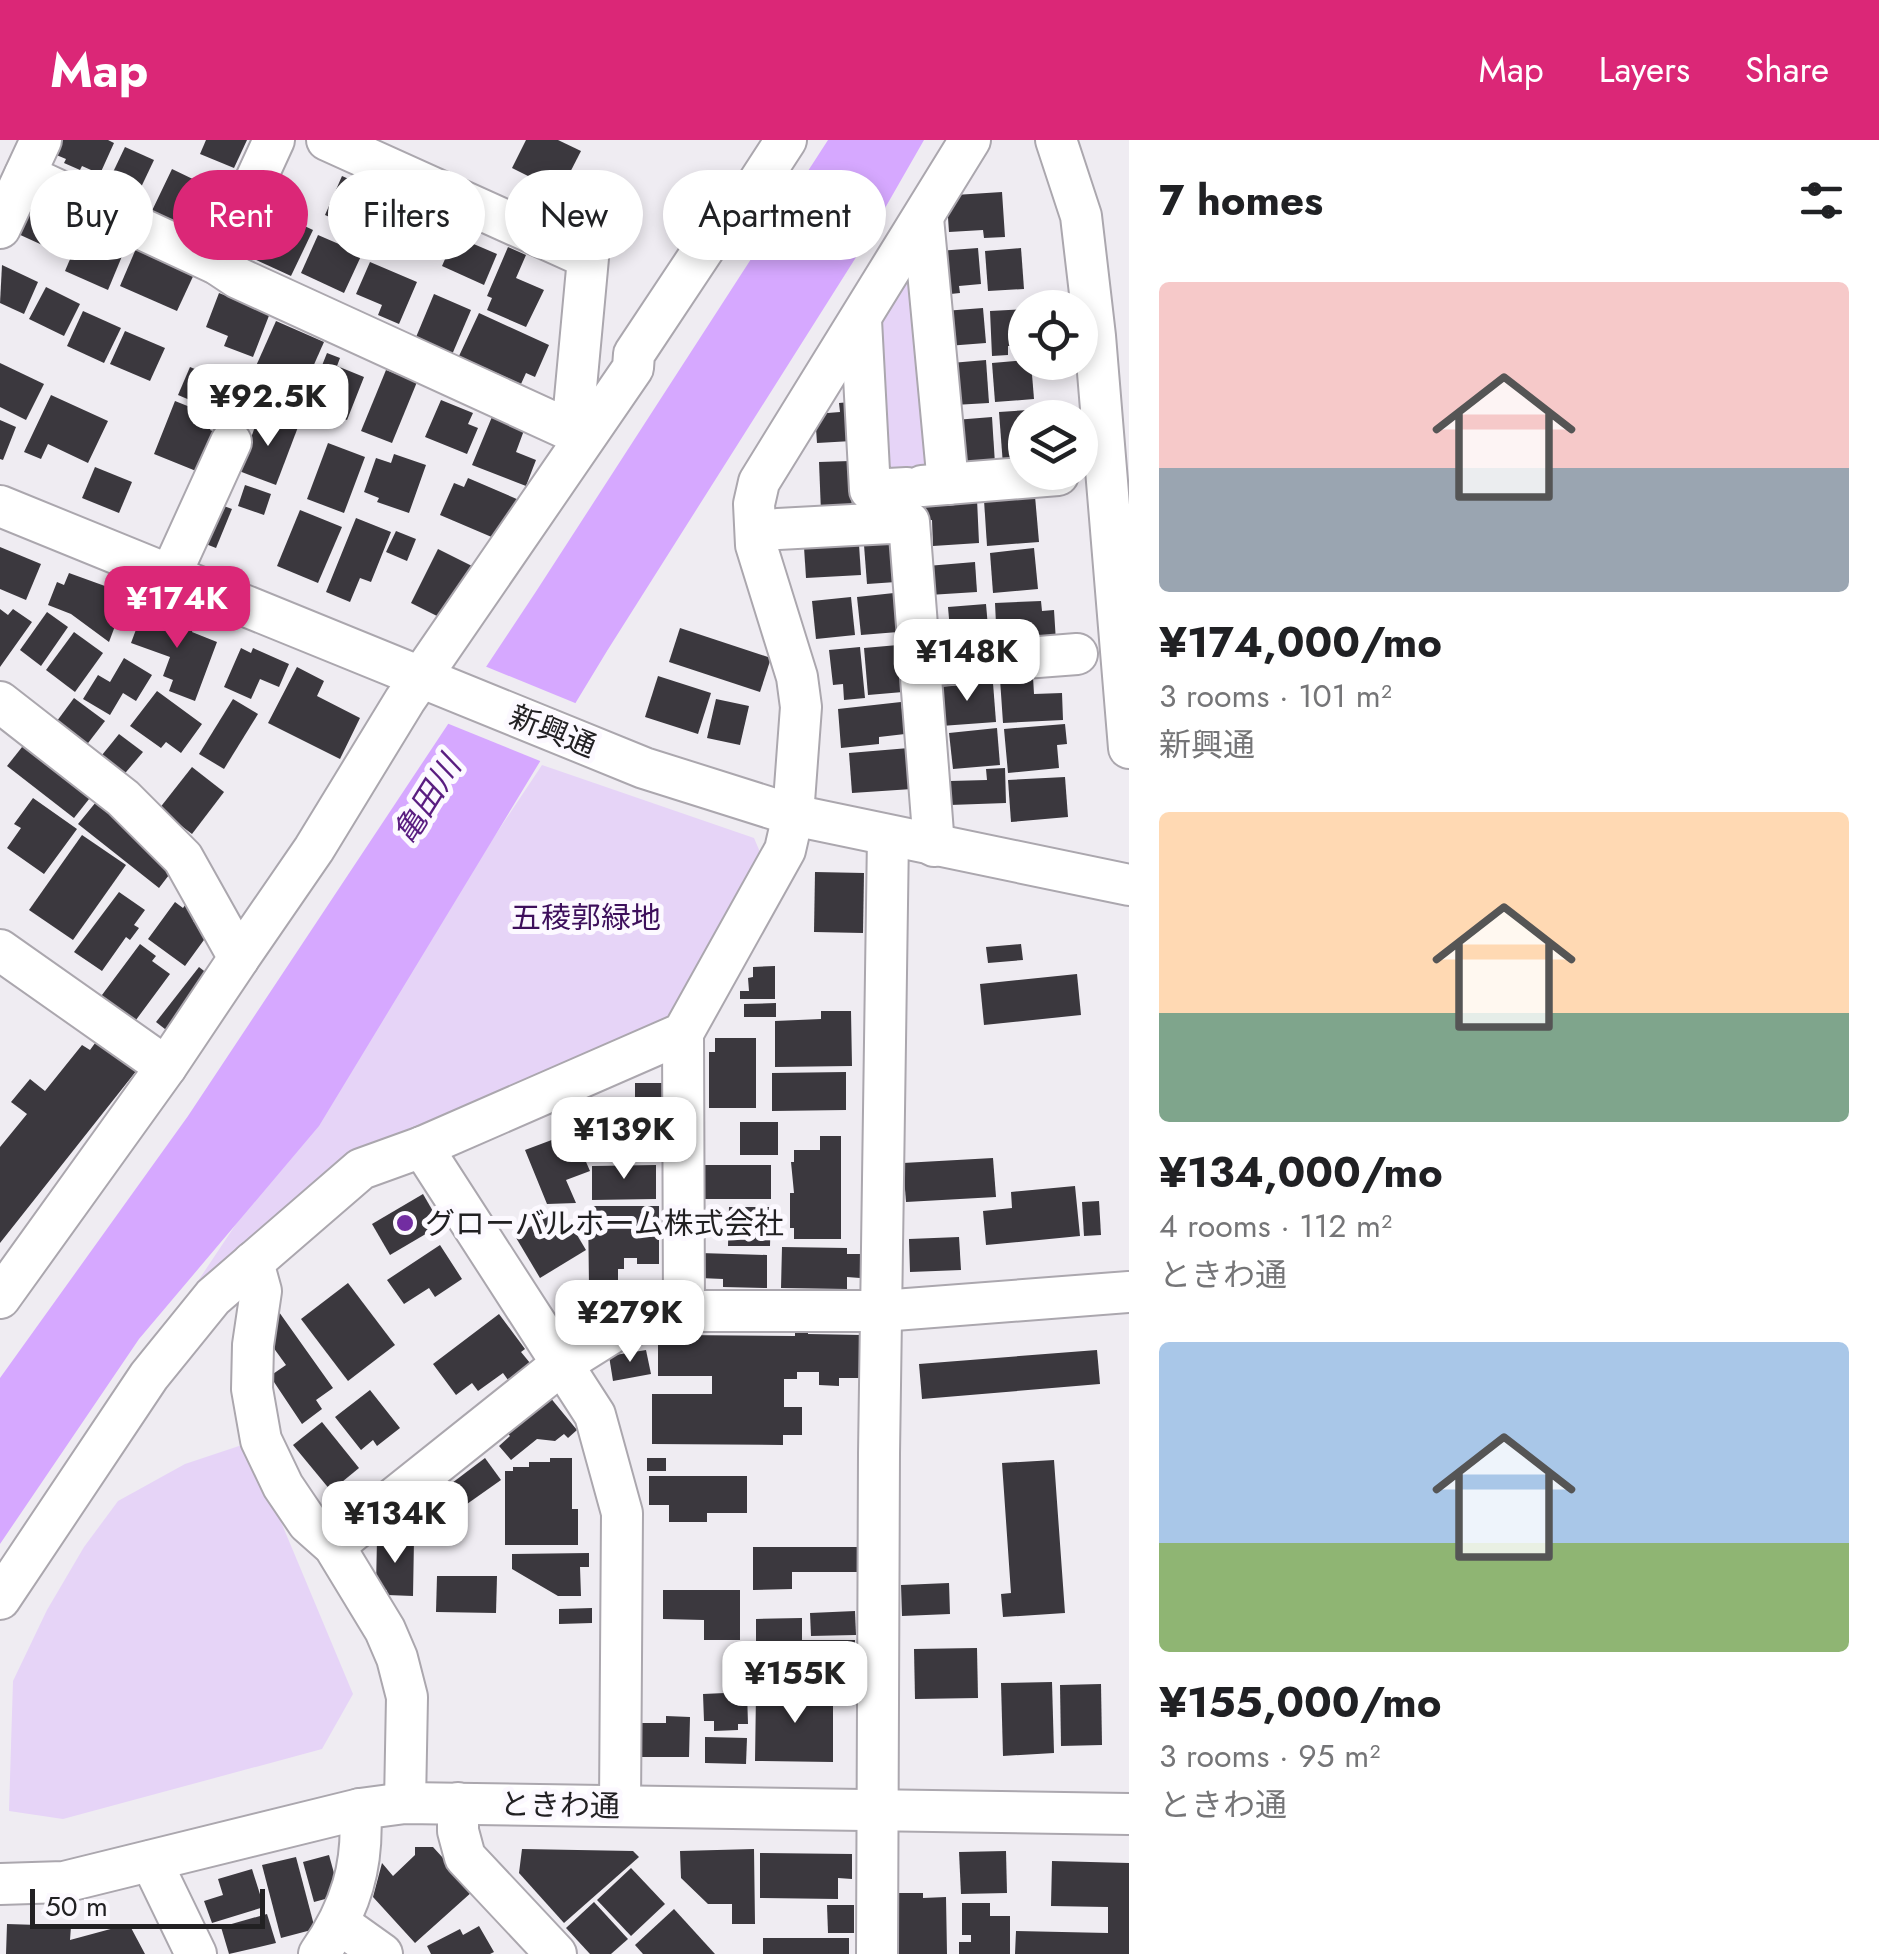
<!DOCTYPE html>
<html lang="en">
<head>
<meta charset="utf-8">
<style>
  :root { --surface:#fff; --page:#f2f2f2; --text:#202124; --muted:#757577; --accent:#db2777 }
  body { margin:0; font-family:Jost,"Noto Sans JP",sans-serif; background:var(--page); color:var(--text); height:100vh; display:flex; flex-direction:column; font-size:38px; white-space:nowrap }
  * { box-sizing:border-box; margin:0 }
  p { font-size:32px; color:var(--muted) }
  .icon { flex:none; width:55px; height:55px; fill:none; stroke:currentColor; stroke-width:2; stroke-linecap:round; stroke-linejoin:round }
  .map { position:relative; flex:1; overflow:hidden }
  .sheet { display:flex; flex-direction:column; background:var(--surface); width:750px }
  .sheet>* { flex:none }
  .guide { position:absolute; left:30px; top:30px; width:948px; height:90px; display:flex; gap:20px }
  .controls { position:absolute; left:1008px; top:150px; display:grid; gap:20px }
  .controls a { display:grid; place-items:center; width:90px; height:90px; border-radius:50%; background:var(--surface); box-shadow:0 5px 15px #0003; font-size:50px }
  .scale { position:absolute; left:30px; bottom:25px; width:235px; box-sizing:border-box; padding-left:10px; border:5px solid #222123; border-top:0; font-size:28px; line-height:35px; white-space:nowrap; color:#222123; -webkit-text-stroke:8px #fcf9ff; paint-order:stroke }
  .price { position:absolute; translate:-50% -85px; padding:0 22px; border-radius:20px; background:#fff; color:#222; font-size:32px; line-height:65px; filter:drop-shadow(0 2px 5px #0008) }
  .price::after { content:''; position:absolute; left:50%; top:60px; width:30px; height:22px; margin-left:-15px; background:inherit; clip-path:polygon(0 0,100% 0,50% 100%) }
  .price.selected { background:var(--accent); color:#fff }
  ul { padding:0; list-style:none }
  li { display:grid; align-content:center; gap:20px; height:530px; padding:0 30px }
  li span { display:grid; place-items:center; height:310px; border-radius:10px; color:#555 }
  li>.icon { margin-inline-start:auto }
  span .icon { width:180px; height:180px; fill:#fffc; stroke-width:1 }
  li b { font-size:42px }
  h2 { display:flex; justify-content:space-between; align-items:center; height:120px; padding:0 30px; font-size:42px }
  .chip { padding:0 35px; border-radius:45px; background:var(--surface); box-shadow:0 5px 15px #0003; font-size:35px; line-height:90px }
  .chip.selected { background:var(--accent); color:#fff }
  header { display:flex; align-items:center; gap:60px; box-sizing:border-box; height:140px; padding:0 50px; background:var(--accent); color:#fff }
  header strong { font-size:48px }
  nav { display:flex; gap:55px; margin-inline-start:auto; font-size:35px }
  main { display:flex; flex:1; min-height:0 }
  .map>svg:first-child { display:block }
</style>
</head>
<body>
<header>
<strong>Map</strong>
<nav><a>Map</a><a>Layers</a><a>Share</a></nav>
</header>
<main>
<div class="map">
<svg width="1129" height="1814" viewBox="0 0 1129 1814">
  <rect width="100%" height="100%" fill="#efecf2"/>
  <g fill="#e6d4f7">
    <path d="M915 123 937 332 879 335 870 187Z"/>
    <path d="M542 625 754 698 763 719 667 879 341 1019 180 1168Z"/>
    <path d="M248 1303 353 1554 322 1609 63 1679 9 1671 13 1541 47 1470 84 1407 118 1361 185 1324Z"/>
  </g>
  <path fill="#d6a8ff" d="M828 0H924L865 103 607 511 319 986 139 1199 0 1404V1238L188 976 537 450Z"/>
  <path fill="#efecf2" d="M482 525 580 565 545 623 444 582Z"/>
  <g fill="#3b383e">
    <path d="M60 0H108L114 3 100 34 82 26 80 30 64 23 66 19 54 14Z"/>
    <path d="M206 0H247L234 28 200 14Z"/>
    <path d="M526 0H558L581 11 560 52 512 28Z"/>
    <path d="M125 7 154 20 134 62 105 49Z"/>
    <path d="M172 29 228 56 216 82 202 76 191 99 148 79Z"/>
    <path d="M342 36 394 59 380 89 352 76 348 85 325 75Z"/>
    <path d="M1002 52 1005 97 984 98 983 90 949 92 947 63H955V55Z"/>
    <path d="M33 58 78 79 62 114 16 93Z"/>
    <path d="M409 62 442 78 423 118 390 103Z"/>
    <path d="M262 66 313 90 291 136 241 113Z"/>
    <path d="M82 91 125 109 108 150 65 131Z"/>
    <path d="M318 95 362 114 344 153 301 133Z"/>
    <path d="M455 96 497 114 484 145 442 126Z"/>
    <path d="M138 104 196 130 177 171 120 146Z"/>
    <path d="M508 107 526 115 516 138 544 150 526 187 487 170 492 158 487 156Z"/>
    <path d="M978 108 981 144 959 146 960 153 941 155 938 111Z"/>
    <path d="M1021 108 1024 149 988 151 985 111Z"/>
    <path d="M370 122 417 142 399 184 378 175 382 165 356 154Z"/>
    <path d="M2 125 38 142 24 174 0 163Z"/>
    <path d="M46 147 80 164 64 196 29 179Z"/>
    <path d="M219 153 270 173 253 217 224 206 228 196 206 187Z"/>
    <path d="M434 154 471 170 451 217 414 202Z"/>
    <path d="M983 168 986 203 947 206 944 171Z"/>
    <path d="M1025 169V205L1008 206V215L992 216 990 171Z"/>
    <path d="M83 171 121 188 104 223 67 206Z"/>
    <path d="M479 173 549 205 535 237 526 233 521 244 459 216Z"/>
    <path d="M276 181 324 202 304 247 256 226Z"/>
    <path d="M125 191 165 208 150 241 110 224Z"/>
    <path d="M327 213 340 218 337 226 364 237 347 280 307 263Z"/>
    <path d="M986 220 989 263 954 265 951 223Z"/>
    <path d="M1025 220 1031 222 1034 259 995 262 992 223Z"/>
    <path d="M0 223 44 244 26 280 0 267Z"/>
    <path d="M190 227 223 241 211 269 178 255Z"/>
    <path d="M386 230 417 242 392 303 361 291Z"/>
    <path d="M51 255 108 281 88 323 48 304 41 319 24 312Z"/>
    <path d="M441 260 473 273 468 284 478 288 467 314 425 297Z"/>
    <path d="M175 261 215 277 210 290 218 293 201 333 154 314Z"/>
    <path d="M850 262 852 301 817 303 815 274 840 272 839 263Z"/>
    <path d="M1028 270 1025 324 1003 325 999 272Z"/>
    <path d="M494 272 526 285 516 312 536 320 526 346 472 325Z"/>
    <path d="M260 273 298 287 276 345 239 331Z"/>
    <path d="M992 277 995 324 958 327 955 280Z"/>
    <path d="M0 280 16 287 3 320 0 319Z"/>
    <path d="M328 303 365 317 344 373 307 359Z"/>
    <path d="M394 314 426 325 409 373 377 362 379 358 364 352 376 318 391 323Z"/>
    <path d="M850 321 852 371 821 372 819 322Z"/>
    <path d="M95 327 132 342 119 373 82 358Z"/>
    <path d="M468 338 519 360 501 401 440 375 454 343 464 347Z"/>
    <path d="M245 345 271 354 264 375 238 366Z"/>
    <path d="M1035 356 1039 402 987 406 984 360Z"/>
    <path d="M977 359 979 403 933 406 932 380 920 381 919 363Z"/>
    <path d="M213 362 232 369 216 408 198 401Z"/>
    <path d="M300 370 342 387 318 443 277 426Z"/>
    <path d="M356 378 391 392 371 442 360 438 350 462 326 452Z"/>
    <path d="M396 391 416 399 407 421 386 412Z"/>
    <path d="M893 403 896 442 867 444 864 405Z"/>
    <path d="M859 404 861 435 806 438 804 407Z"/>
    <path d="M0 407 41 424 26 460 0 449Z"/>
    <path d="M1034 408 1038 449 993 453 990 413Z"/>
    <path d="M438 409 474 427 441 478 411 463Z"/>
    <path d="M975 422 977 452 929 455 927 426Z"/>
    <path d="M69 433 127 454 109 502 71 474 48 465 57 442 64 445Z"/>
    <path d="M894 453 898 492 861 495 857 457Z"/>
    <path d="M851 457 855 495 816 499 812 461Z"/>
    <path d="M1041 461 1042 471 1054 470 1056 502 997 505 995 463Z"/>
    <path d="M986 464 990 510 952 514 948 467Z"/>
    <path d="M144 468 194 486 192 492 217 502 195 561 169 551 173 540 163 536 170 517 131 503Z"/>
    <path d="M0 469 8 475 13 469 32 482 0 527Z"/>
    <path d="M47 472 68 487 41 526 20 510Z"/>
    <path d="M680 488 771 518 760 552 669 522Z"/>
    <path d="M74 492 103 513 75 552 46 530Z"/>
    <path d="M898 505 903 552 868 555 864 508Z"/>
    <path d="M860 507 865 558 844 560 843 544 833 545 829 510Z"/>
    <path d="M241 508 251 513 253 508 289 524 279 547 260 539 251 559 224 547Z"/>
    <path d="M124 518 152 535 136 561 123 553 110 575 83 559 98 535 110 542Z"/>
    <path d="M297 527 324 541 317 556 360 578 340 619 268 583Z"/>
    <path d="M658 536 711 553 698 594 645 577Z"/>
    <path d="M1033 537 1034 554 1062 553 1063 580 1003 583 1000 539Z"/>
    <path d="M993 543 996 582 941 586 938 547Z"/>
    <path d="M157 551 202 584 181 613 166 602 161 608 130 586Z"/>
    <path d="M74 558 105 581 85 607 54 585Z"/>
    <path d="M233 559 258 574 224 629 199 614Z"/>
    <path d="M716 559 749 566 740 605 707 598Z"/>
    <path d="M901 562 905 594 879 597V604L841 608 838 569Z"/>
    <path d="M1065 584 1067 604 1057 605 1059 628 1008 633 1004 589Z"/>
    <path d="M997 588 1000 625 953 629 949 593Z"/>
    <path d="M119 594 143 612 121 638 98 620Z"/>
    <path d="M30 597 97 649 74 678 7 626Z"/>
    <path d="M909 608 912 649 852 653 849 613Z"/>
    <path d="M192 627 224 652 192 694 159 669Z"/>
    <path d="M1005 628 1006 663 950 665V641L987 640 986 629Z"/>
    <path d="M1065 637 1068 677 1011 682 1008 640Z"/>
    <path d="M33 658 77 689 44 734 7 708 21 688 14 684Z"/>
    <path d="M96 662 152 707 148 712 172 731 159 748 78 684Z"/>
    <path d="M82 695 126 725 73 800 29 770Z"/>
    <path d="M815 732 864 733 863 793 814 792Z"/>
    <path d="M119 752 145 770 134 785 139 788 130 800 126 797 102 831 74 812Z"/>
    <path d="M190 758 199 773 193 781 209 793 185 826 148 799 175 762 183 768Z"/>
    <path d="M140 804 156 816 152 821 170 834 133 884 99 859Z"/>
    <path d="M1021 804 1023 820 988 823 986 807Z"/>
    <path d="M775 826V859H740V851H749L748 838 753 837V827Z"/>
    <path d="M199 827 213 838 170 893 156 882Z"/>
    <path d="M1077 834 1081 875 984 885 980 844Z"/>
    <path d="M776 863V877H744V864Z"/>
    <path d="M821 871H851L852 926 775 927V881L821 879Z"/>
    <path d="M715 898H756V968H709V912H715Z"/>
    <path d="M98 899 137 930 0 1103V1007L27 974 11 962 30 939 45 951 82 905 90 910Z"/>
    <path d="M846 932V970L772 971V933Z"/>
    <path d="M635 943H666V1020H618V1015H591V961L635 959Z"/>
    <rect x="740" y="982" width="38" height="33"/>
    <path d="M573 992 590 1031 566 1040 576 1063 547 1064 525 1010Z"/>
    <path d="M820 996H841V1099H794V1088H790V1053H794L791 1022H794V1010H820Z"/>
    <path d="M993 1018 996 1057 906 1062 903 1023Z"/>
    <path d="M656 1025V1059L592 1060V1026Z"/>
    <rect x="705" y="1025" width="66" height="34"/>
    <path d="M1075 1046 1080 1096 986 1105 983 1071 1012 1068 1011 1052Z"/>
    <path d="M423 1054 441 1085 390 1115 372 1084Z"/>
    <path d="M1099 1061 1101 1095 1084 1096 1082 1062Z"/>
    <path d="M588 1066H659V1124H637V1118H624V1129H618V1147H589Z"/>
    <path d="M729 1067H771L770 1106H728Z"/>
    <path d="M561 1068 586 1110 540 1138 515 1096Z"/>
    <path d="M959 1097 961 1130 910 1132 909 1099Z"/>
    <path d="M440 1105 462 1139 435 1157 429 1148 404 1164 387 1140Z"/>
    <path d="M782 1107 847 1108V1114H860V1138L847 1137V1149L781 1148Z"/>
    <path d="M700 1113 767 1115V1148L723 1147V1139L700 1138Z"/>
    <path d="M348 1143 395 1205 348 1241 301 1179Z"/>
    <path d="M279 1172 333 1248 316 1260 322 1269 302 1284 270 1236 286 1225 265 1196 266 1180Z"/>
    <path d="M499 1174 525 1209 521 1212 530 1223 508 1240 503 1233 478 1251 472 1243 456 1255 433 1224Z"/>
    <path d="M795 1189H808V1194L861 1195V1238H839V1246L819 1245V1232H797V1239H784V1267H802V1295H783V1305L652 1304V1254H712V1236H658V1200H679V1195L795 1196Z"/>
    <path d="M646 1210 651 1234 613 1241 609 1216Z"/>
    <path d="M1097 1210 1100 1244 922 1259 919 1224Z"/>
    <path d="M370 1250 400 1288 377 1306 373 1300 361 1310 335 1277Z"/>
    <path d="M549 1256 577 1290 568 1298 564 1294 555 1301 537 1299 511 1320 499 1306 510 1296 506 1291Z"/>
    <path d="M322 1282 359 1328 331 1351 293 1305Z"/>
    <path d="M485 1318 501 1340 467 1364 452 1343Z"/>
    <path d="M550 1318H572V1369H578V1405H505V1331H513V1327H529V1322H550Z"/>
    <rect x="647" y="1318" width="19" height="13"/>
    <path d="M1054 1320 1065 1473 1003 1477 1001 1454 1011 1453 1002 1323Z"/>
    <path d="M649 1336H747V1373H707V1382H669V1365H649Z"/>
    <path d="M377 1398 414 1399 413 1456 387 1455V1450L376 1449Z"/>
    <path d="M753 1407H857V1432H792V1449L753 1450Z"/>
    <path d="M589 1413V1427H580L581 1456H558L512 1429V1414Z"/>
    <path d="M437 1436H497L496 1473 436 1472Z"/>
    <path d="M949 1443 950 1474 902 1476 901 1445Z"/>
    <path d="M663 1450H740V1500H704V1480L663 1479Z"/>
    <path d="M592 1468V1483L559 1484V1469Z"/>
    <path d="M855 1471 856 1495 811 1496 810 1473Z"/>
    <path d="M802 1478V1500H855V1536L778 1537V1512H756V1479Z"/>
    <path d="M977 1508 978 1558 915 1559 914 1509Z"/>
    <path d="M1052 1542 1054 1613 1003 1616 1001 1543Z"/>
    <path d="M805 1544H833V1622L755 1621 756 1553H805Z"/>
    <path d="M1101 1544 1102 1605 1061 1606 1060 1545Z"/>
    <path d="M747 1552 748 1584H738V1590L714 1591V1581H704L703 1554Z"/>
    <path d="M666 1576 690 1577 689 1617H642V1583H666Z"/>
    <path d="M705 1597 747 1598 746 1624 705 1623Z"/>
    <path d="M415 1707H433L473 1751 415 1803 373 1757 382 1723 393 1736 415 1715Z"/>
    <path d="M522 1709 633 1711 639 1717 564 1783 519 1733Z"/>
    <path d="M754 1709 755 1784H732V1764H708L681 1738 680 1711Z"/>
    <path d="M1006 1711 1007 1753 961 1754 959 1712Z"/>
    <path d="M760 1713 852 1714V1739L838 1738V1759L760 1758Z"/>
    <path d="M329 1715 340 1755 314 1762 303 1722Z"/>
    <path d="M296 1717 315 1789 281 1798 262 1725Z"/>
    <path d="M1052 1721 1129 1723V1814H1015L1016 1791 1108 1793V1767L1051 1766Z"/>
    <path d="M631 1728 665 1764 631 1796 597 1760Z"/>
    <path d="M252 1729 264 1767 212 1783 204 1761 223 1755 218 1739Z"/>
    <path d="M895 1753H923V1758L946 1757 947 1814H896Z"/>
    <path d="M594 1762 628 1799 611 1814H590L566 1788Z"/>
    <path d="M962 1763H990V1776H1010V1814H959V1802H971V1795H962Z"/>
    <path d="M827 1765H854V1793H828Z"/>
    <path d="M674 1769 715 1814H643L635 1805Z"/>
    <path d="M267 1774 276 1803 229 1814 221 1787Z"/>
    <path d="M7 1784 71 1786 70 1800 129 1784 145 1814H6Z"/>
    <path d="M479 1786 494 1812 490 1814H431L427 1806 460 1789 463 1795Z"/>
    <rect x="763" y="1798" width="86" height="16"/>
  </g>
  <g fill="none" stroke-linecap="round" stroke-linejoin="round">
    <g stroke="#aba7ae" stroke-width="44">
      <g id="minor">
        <path d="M1056 0 1081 76 1095 196 1129 608"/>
        <path d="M25 35 217 124 238 138 572 291 588 118 327 0"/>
        <path d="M923 78 948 344"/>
        <path d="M0 88 41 0"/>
        <path d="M217 124 274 0"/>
        <path d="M861 180 870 350 907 348"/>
        <path d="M922 346 1058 335"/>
        <path d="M0 366 644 628 793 675 1129 745"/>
        <path d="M778 389 909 382 934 706"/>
        <path d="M170 436 231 302"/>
        <path d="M921 526 1077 514"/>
        <path d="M0 562 123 658 183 718 239 818 166 927 0 1158"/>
        <path d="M0 810 166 927"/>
        <path d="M239 818 314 709 405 560 633 228 634 214 711 98 725 94 786 0"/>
        <path d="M683 893 684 1171"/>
        <path d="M422 1007 595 1275 622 1373 620 1666"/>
        <path d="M253 1122 261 1151 253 1205 252 1249 261 1300 283 1346 308 1383 334 1406 385 1490 397 1518 407 1557 405 1663"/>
        <path d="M334 1406 562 1224 618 1189 684 1171H881L1129 1152"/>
        <path d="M0 1459 149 1236 213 1157 361 1029 422 1007 683 893 785 710 793 675 801 567 797 537 756 405 754 364 759 342 970 0"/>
        <path d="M458 1663V1691L465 1717 556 1814"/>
        <path d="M151 1721 196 1814"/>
        <path d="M0 1744 64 1742 360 1669 405 1663 1129 1674"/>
        <path d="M340 1784 382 1814"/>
        <path d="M319 1814C351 1768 364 1725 360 1669"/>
        <path d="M877 1814 879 1314 888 696"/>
      </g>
    </g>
    <use href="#minor" stroke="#fff" stroke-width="40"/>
  </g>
  <circle fill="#722da1" stroke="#fcf9ff" stroke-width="4" cx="405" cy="1083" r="10"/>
  <g text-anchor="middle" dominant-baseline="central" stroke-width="10" stroke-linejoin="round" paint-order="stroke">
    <g font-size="30" fill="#222123" stroke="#fcf9ff">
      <text transform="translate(553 591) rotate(22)">新興通</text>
      <text transform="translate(560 1665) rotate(1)">ときわ通</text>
    </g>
    <g font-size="30" fill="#3d0f5b" stroke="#fcf9ff">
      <text x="586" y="777">五稜郭緑地</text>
    </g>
    <g font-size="30" fill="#222123" stroke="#fcf9ff" text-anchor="start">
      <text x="425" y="1083">グローバルホーム株式会社</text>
    </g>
    <g font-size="32" font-style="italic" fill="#591d80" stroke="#fcf9ff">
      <text transform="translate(427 660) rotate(-58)">亀田川</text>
    </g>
  </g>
</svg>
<div class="controls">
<a><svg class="icon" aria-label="locate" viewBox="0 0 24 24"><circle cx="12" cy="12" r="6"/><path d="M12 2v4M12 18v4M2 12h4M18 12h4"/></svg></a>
<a><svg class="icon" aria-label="layers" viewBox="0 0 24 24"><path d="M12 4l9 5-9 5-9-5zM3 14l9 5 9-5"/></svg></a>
</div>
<div class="scale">50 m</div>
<b class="price" style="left:268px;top:309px">¥92.5K</b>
<b class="price selected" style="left:177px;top:511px">¥174K</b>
<b class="price" style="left:967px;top:564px">¥148K</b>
<b class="price" style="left:624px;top:1042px">¥139K</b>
<b class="price" style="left:630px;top:1225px">¥279K</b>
<b class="price" style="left:395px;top:1426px">¥134K</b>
<b class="price" style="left:795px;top:1586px">¥155K</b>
<div class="guide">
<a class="chip">Buy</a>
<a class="chip selected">Rent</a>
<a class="chip">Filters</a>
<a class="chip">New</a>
<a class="chip">Apartment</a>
</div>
</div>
<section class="sheet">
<h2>7 homes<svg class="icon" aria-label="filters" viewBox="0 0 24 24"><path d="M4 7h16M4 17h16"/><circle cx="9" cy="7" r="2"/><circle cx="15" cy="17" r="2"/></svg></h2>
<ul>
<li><span style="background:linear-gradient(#f6c9c9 60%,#9aa5b1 0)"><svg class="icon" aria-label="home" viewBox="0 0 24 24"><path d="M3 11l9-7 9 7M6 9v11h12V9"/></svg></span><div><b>¥174,000/mo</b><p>3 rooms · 101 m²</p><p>新興通</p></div></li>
<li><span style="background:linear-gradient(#ffd9b3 65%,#7fa58c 0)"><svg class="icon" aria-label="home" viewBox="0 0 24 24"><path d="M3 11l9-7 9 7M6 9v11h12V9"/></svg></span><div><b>¥134,000/mo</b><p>4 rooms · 112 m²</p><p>ときわ通</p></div></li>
<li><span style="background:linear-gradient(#a9c7e8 65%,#8fb573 0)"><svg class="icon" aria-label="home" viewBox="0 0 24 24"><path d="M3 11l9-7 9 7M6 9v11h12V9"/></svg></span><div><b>¥155,000/mo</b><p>3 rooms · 95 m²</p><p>ときわ通</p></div></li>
</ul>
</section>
</main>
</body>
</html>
